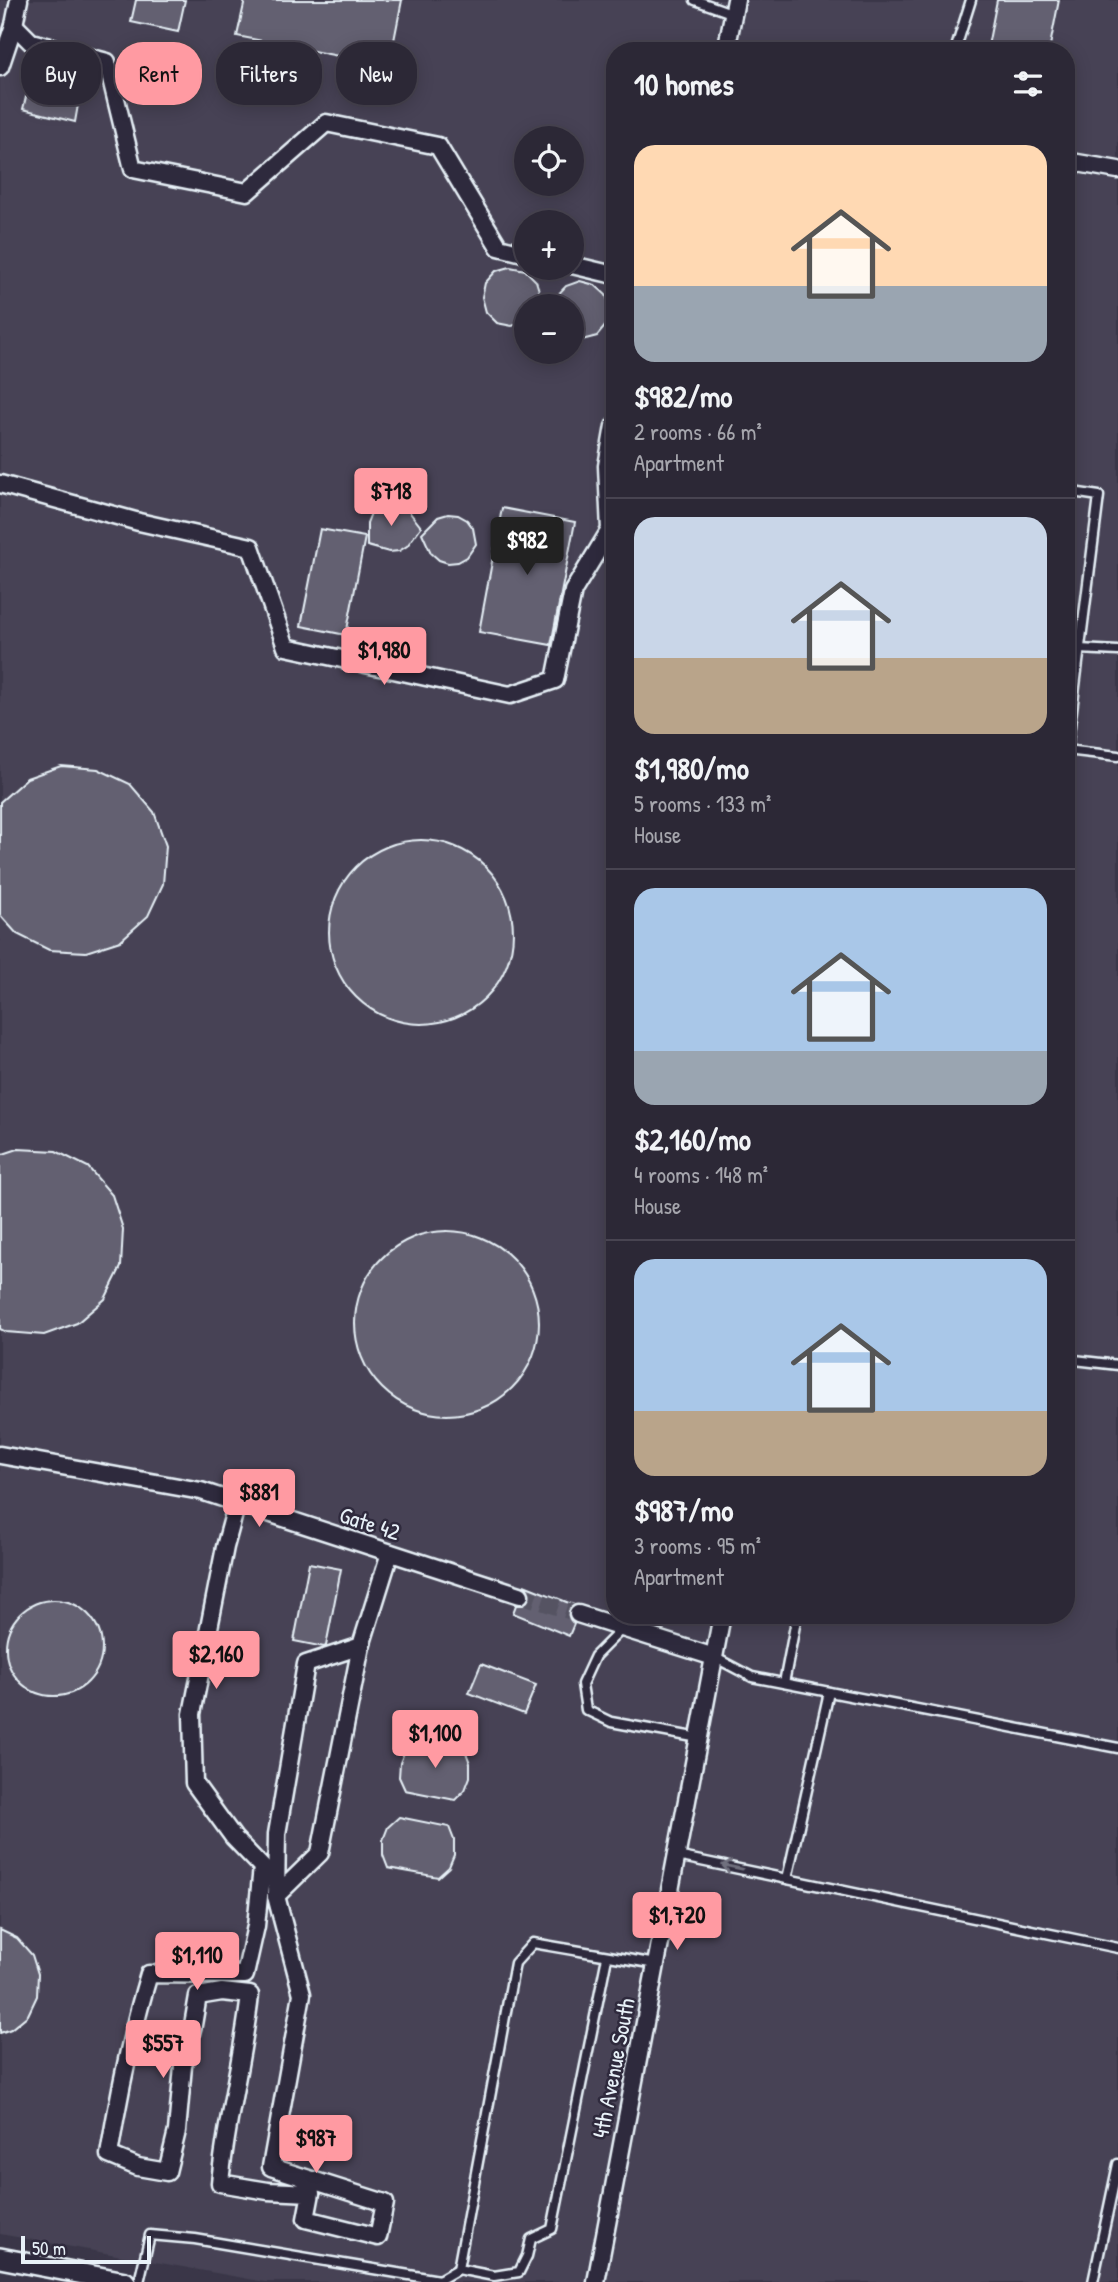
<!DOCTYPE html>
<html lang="en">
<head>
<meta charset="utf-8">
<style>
  :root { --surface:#2c2836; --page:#383442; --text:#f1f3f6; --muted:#a6a6ad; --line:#484451; --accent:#ff9aa2 }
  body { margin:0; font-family:"Patrick Hand",sans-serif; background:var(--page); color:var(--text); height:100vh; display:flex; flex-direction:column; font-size:26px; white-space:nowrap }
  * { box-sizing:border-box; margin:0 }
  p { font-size:23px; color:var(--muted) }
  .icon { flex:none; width:38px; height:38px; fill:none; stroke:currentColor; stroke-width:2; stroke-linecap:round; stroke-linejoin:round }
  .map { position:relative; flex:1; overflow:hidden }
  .sheet { position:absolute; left:606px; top:42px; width:469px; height:1582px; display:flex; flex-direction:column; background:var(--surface); border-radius:28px; box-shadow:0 4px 18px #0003,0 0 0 2px var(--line) }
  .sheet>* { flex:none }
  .banner { position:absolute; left:21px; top:42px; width:480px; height:63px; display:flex; gap:14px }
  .controls { position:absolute; left:514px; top:126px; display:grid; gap:14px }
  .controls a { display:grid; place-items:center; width:70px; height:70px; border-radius:50%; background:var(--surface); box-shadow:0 4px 18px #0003,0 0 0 2px var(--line); font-size:35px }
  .scale { position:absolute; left:21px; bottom:18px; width:130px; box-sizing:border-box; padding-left:7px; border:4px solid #e8f1f8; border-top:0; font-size:19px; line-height:24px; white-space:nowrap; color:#e8f1f8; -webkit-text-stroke:5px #2f2a3d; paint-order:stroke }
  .price { position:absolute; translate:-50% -60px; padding:0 16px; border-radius:7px; background:var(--accent); color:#111; font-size:23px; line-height:46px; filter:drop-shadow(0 2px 4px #0008) }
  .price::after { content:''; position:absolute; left:50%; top:42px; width:21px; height:16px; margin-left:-10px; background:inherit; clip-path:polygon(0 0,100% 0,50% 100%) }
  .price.selected { background:#222; color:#fff }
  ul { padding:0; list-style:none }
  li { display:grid; align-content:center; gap:14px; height:371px; padding:0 28px }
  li+li { border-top:2px solid var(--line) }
  li span { display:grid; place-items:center; height:217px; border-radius:21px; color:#555 }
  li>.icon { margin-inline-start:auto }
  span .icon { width:126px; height:126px; fill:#fffc; stroke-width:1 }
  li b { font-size:30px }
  h2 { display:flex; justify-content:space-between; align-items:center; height:84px; padding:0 28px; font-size:30px }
  .pill { padding:0 24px; border-radius:28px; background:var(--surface); box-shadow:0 4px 18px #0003,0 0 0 2px var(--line); font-size:24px; line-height:63px }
  .pill.selected { background:var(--accent); color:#111 }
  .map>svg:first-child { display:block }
</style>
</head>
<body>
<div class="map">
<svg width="1118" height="2282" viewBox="0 0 1118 2282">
  <rect width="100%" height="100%" fill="#3a3648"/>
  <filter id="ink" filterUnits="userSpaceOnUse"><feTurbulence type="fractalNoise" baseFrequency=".0143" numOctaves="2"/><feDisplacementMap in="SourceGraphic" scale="14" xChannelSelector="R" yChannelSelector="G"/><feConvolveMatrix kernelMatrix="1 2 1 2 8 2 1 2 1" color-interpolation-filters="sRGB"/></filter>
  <g filter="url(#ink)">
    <path fill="#464354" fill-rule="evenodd" d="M0 0H1118V2282H265L0 2234ZM614 51H1066V1615H614ZM527 138H572V184H527ZM527 222H572V268H527ZM527 306H572V352H527Z"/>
    <g fill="#636171" stroke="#e8f1f8" stroke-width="2">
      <path d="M136 0H185L178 32 131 22Z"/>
      <path d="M245 0H402L389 66 237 36Z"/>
      <path d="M997 0H1059L1049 51H987Z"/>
      <path d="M31 77 81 88 75 122 23 109Z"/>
      <path d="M510 267 525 270 536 281 544 306H527V321L512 326 497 323 486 312 482 297 485 283 496 271Z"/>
      <path d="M580 281 595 285 606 295 611 309 607 324 597 336 582 340 572 338V306H547L566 286Z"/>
      <path d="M388 503 398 504 407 509 421 527 407 546 399 551 389 552 367 546V523L371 513 379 506Z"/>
      <path d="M502 508 575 522 551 645 479 632Z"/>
      <path d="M448 514 458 515 467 520 473 528 476 544 467 557 458 562 448 563 439 560 431 553 422 533 438 517Z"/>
      <path d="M320 529 365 537 346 635 301 626Z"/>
      <path d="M61 766 98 769 130 784 154 812 166 846 163 884 148 916 120 941 86 952 49 950 17 934 0 915V802L27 778Z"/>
      <circle cx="421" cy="932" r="92"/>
      <path d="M18 1149 56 1151 88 1167 112 1195 123 1229 121 1267 105 1299 77 1323 44 1335 6 1332 0 1329V1155Z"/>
      <circle cx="447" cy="1323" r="92"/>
      <path d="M309 1563 341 1569 326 1646 324 1647 294 1641Z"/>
      <path d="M524 1585 574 1605 568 1612V1617L574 1624 569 1636 513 1613 516 1605H523L530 1599V1592Z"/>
      <circle cx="54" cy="1648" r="48"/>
      <path d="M481 1664 536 1685 524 1714 469 1693Z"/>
      <path d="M415 1740 465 1750 470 1763V1777L465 1790 455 1800 405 1790 399 1777 400 1763 405 1750Z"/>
      <path d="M399 1817 449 1827 454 1840V1855L449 1867 438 1877 388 1868 383 1855V1840L388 1827Z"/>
      <path d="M0 1930 17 1938 32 1955 38 1974 37 1996 28 2015 11 2029 0 2033Z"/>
    </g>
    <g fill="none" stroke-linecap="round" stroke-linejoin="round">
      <path stroke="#545262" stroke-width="16" stroke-dasharray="16 8" stroke-linecap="butt" d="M520 1595 578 1614"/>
      <g stroke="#e8f1f8" stroke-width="13">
        <g id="service">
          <path d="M695 0 734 14"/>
          <path d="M955 51 971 0"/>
          <path d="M1066 491 1099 496 1067 750"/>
          <path d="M1079 649 1118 651"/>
          <path d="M1066 750 1118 756"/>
          <path d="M1066 1359 1118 1365"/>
          <path d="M623 1628 595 1656 582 1684 586 1710 611 1722 699 1738"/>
          <path d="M714 1657 752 1677 1118 1748"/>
          <path d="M784 1683 797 1615"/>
          <path d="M677 1856 1118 1948"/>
          <path d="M787 1879 829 1692"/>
          <path d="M607 1957 552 2229 531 2239 527 2256 519 2272 494 2276 458 2269 515 1963 533 1943 656 1964"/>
          <path d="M139 2282 150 2235 195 2239 439 2280 458 2269"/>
          <path d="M1093 2282 1118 2164"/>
        </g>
      </g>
      <g stroke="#e8f1f8" stroke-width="21">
        <g id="minor">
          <path d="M14 25 31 42 107 62 133 169 247 192 326 123 438 146 499 247 527 254"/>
          <path d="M726 51 736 0"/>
          <path d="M0 67 14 25 19 0"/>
          <path d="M1066 161 1118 170"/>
          <path d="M572 265 614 275"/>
          <path d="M0 484 139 522 251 547 286 647 510 695 555 680 573 591 610 530 607 466 614 426"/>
          <path d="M0 1455 201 1491 520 1595"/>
          <path d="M237 1503 225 1547 192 1714 194 1783 234 1838 262 1867 256 1926 245 1975 149 1974C131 2034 119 2093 109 2155L138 2167 167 2172 177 2131 183 2066 193 2025 198 1996 222 1992 250 1995C243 2058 226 2120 220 2183L268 2191 311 2193 306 2219 378 2237 385 2203 271 2167 302 1994 276 1896 277 1834 306 1664 361 1646 390 1553"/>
          <path d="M578 1614 714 1657"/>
          <path d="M276 1896 320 1853 361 1646"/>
          <path d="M596 2282 722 1615"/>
        </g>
      </g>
      <g stroke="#e8f1f8" stroke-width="24">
        <path id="tertiary" d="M0 2258 125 2282"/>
      </g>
      <use href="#service" stroke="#2f2a3d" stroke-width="8"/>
      <use href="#minor" stroke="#2f2a3d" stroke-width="16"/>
      <use href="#tertiary" stroke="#2f2a3d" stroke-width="19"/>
    </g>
    <defs><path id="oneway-shaft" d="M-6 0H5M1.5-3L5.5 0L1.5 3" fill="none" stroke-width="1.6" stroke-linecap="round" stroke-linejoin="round" transform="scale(1.75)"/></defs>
    <use stroke="#70707e" href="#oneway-shaft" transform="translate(732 1867) rotate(-168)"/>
  </g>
  <g text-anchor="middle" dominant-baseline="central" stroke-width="5" stroke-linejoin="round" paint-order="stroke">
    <g font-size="23" fill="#e8f1f8" stroke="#2f2a3d">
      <text transform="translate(370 1523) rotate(18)">Gate 42</text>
      <text transform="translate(613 2068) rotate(-79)">4th Avenue South</text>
    </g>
  </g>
</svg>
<div class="controls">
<a><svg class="icon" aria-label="locate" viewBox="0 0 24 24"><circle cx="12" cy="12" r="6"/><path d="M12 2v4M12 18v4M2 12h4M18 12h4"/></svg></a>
<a>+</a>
<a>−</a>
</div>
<div class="scale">50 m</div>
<b class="price" style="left:391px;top:528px">$718</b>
<b class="price selected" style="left:527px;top:577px">$982</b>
<b class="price" style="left:384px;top:687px">$1,980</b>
<b class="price" style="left:259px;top:1529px">$881</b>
<b class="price" style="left:216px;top:1691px">$2,160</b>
<b class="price" style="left:435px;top:1770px">$1,100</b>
<b class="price" style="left:677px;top:1952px">$1,720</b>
<b class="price" style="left:197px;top:1992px">$1,110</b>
<b class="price" style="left:163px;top:2080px">$557</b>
<b class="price" style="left:316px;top:2175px">$987</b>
<div class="banner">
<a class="pill">Buy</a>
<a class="pill selected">Rent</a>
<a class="pill">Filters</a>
<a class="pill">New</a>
</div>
<section class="sheet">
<h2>10 homes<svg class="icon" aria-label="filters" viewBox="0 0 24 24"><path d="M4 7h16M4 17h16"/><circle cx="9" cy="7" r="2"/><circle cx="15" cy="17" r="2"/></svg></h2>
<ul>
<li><span style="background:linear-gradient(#ffd9b3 65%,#9aa5b1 0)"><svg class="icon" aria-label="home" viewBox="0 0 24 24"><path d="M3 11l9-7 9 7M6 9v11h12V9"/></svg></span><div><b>$982/mo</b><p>2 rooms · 66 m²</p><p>Apartment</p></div></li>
<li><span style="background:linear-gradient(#c9d6e8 65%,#b9a48a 0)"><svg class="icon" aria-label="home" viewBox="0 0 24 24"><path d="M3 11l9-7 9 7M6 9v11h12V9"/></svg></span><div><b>$1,980/mo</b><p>5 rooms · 133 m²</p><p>House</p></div></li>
<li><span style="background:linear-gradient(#a9c7e8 75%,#9aa5b1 0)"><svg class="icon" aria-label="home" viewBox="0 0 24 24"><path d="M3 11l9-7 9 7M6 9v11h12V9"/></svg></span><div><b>$2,160/mo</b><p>4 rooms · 148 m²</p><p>House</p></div></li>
<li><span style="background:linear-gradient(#a9c7e8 70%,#b9a48a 0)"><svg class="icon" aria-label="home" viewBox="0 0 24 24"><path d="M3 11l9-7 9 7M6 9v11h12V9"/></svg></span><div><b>$987/mo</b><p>3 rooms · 95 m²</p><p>Apartment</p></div></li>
</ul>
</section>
</div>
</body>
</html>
